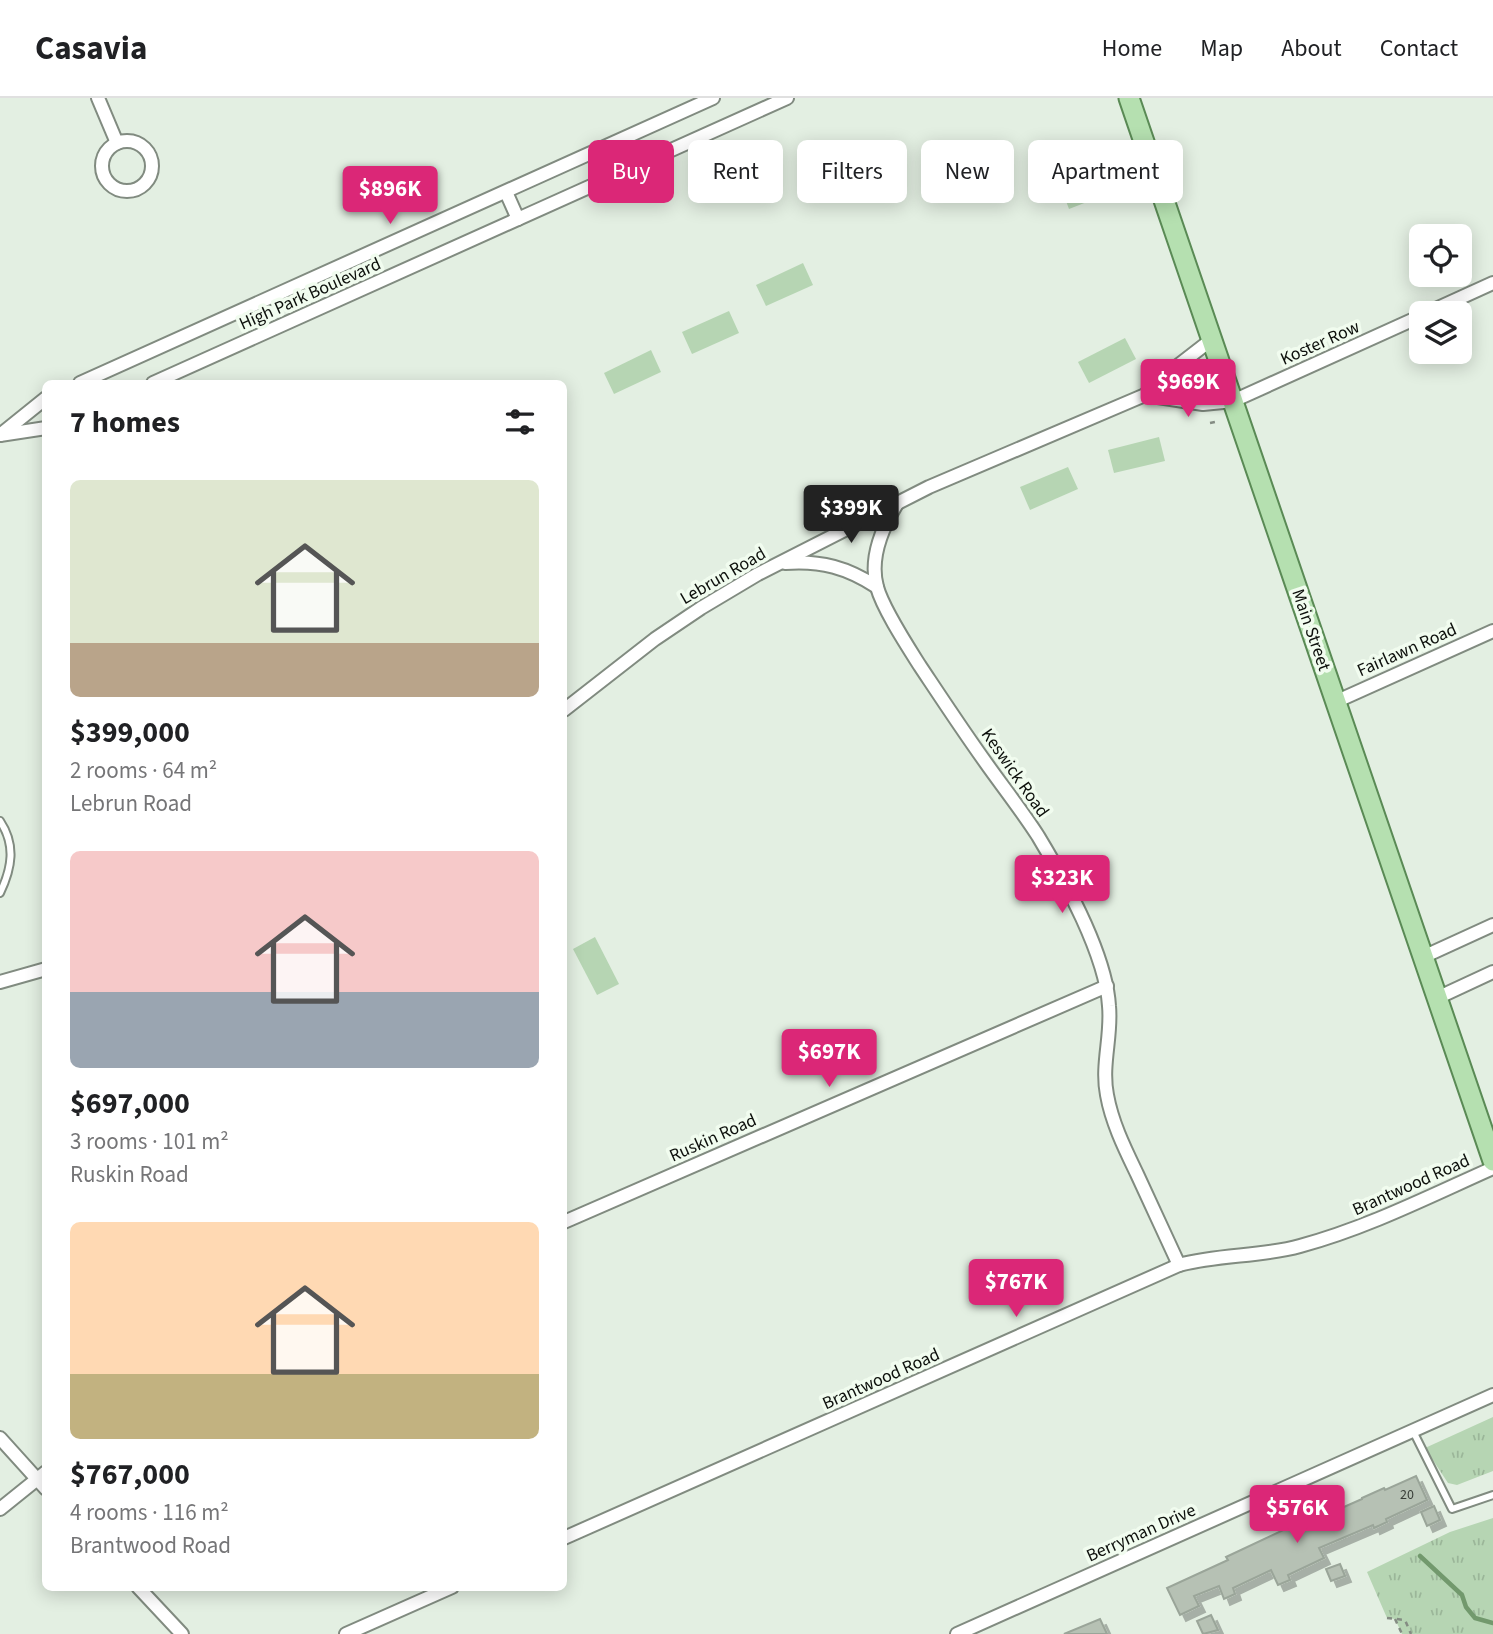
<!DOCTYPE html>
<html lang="en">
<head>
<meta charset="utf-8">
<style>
  :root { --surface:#fff; --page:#f6f6f6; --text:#202124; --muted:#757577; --line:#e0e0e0; --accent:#db2777 }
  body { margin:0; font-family:"Source Sans 3",sans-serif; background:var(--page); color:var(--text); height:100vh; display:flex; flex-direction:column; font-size:26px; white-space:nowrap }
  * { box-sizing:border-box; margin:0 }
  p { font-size:23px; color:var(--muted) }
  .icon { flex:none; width:38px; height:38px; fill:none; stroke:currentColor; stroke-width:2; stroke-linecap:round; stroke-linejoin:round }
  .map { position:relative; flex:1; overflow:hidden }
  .sheet { position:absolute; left:42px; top:282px; width:525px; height:1211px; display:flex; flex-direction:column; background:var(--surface); border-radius:10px; box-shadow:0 4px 18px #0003 }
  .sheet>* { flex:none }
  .hud { position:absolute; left:588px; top:42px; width:665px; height:63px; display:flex; gap:14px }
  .fabs { position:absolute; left:1409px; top:126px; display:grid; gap:14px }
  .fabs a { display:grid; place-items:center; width:63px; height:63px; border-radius:10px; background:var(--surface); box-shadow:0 4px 18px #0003; font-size:35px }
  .price { position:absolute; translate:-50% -60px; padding:0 16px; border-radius:7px; background:var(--accent); color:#fff; font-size:23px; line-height:46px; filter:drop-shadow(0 2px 4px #0008) }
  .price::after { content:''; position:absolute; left:50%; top:42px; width:21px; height:16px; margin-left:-10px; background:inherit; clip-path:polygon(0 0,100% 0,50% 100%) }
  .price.current { background:#222; color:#fff }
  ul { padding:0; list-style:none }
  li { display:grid; align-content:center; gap:14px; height:371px; padding:0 28px }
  li span { display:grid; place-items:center; height:217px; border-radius:10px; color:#555 }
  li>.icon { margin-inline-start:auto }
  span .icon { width:126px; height:126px; fill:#fffc; stroke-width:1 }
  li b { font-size:30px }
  h2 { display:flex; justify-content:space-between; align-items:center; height:84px; padding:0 28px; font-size:30px }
  .pill { padding:0 24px; border-radius:10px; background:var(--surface); box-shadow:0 4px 18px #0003; font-size:24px; line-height:63px }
  .pill.current { background:var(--accent); color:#fff }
  header { display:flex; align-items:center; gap:42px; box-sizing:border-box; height:98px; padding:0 35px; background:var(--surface); border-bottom:2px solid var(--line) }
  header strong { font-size:33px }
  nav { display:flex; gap:38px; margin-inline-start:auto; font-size:24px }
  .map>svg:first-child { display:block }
</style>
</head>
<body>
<header>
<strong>Casavia</strong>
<nav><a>Home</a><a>Map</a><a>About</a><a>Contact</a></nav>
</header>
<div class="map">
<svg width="1493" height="1536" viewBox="0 0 1493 1536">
  <defs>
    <pattern id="grass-tufts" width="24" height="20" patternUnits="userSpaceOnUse" patternTransform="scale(1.75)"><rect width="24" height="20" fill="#b6d5b3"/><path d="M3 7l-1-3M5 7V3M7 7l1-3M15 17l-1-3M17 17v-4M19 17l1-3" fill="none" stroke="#9bb699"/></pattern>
    <filter id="shadow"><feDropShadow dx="6" dy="6" stdDeviation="0" flood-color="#0004"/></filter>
  </defs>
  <rect width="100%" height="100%" fill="#e3efe2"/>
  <g fill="url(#grass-tufts)">
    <path d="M1493 1319V1373L1457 1387 1448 1385 1425 1350Z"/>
    <path d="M1493 1420V1536H1402L1395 1521 1387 1520 1367 1474 1450 1434Z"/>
  </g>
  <g fill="#b6d5b3">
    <path d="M1073 54 1092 102 1069 111 1051 63Z"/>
    <path d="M803 165 813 187 766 208 756 187Z"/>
    <path d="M729 213 739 235 692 256 682 234Z"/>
    <path d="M1125 240 1136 261 1089 285 1078 264Z"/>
    <path d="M651 252 661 274 614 296 604 275Z"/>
    <path d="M1159 339 1165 363 1114 375 1108 352Z"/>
    <path d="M1068 369 1078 391 1030 412 1020 389Z"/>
    <path d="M595 839 619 886 597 897 573 851Z"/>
  </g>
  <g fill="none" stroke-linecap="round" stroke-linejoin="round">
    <path stroke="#72996d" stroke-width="4.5" d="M1420 1458 1462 1497 1466 1509 1475 1520 1493 1525"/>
  </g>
  <g fill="#b6c1b4" stroke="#9aa599" stroke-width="2" filter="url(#shadow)">
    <path d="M1416 1378 1427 1402 1386 1421 1387 1424 1374 1430 1373 1427 1319 1450 1324 1460 1288 1477 1290 1482 1278 1487 1271 1472 1233 1490 1235 1496 1224 1501 1219 1488 1194 1498 1199 1508 1180 1517 1167 1490 1228 1462 1226 1459 1298 1425 1300 1430 1308 1426 1310 1430 1339 1417 1337 1412 1362 1401V1400L1384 1390 1385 1392Z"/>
    <path d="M1434 1408 1440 1422 1427 1428 1421 1414Z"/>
    <path d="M1340 1466 1345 1478 1331 1483 1326 1471Z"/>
    <path d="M1211 1517 1218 1532 1203 1536 1197 1523Z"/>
    <path d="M1100 1521 1107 1536H1064Z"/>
  </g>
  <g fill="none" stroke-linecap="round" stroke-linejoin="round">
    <g stroke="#818b80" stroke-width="10">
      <g id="lane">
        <path d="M0 723C16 747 12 770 0 795"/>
        <path d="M1413 1333 1452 1411 1493 1397"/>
      </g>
    </g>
    <g stroke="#818b80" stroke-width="16">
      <g id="street">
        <path d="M98 0 117 45"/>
        <circle cx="127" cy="68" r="25"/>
        <path d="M506 94 518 121"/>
        <path d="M1427 215 1493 185"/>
        <path d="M80 285 713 0"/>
        <path d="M153 285 787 0"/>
        <path d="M1145 297 1203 306 1233 303 1421 218"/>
        <path d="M0 337 46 300"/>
        <path d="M0 337 46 330"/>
        <path d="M898 404C883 428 869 460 877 489 883 511 908 549 920 568 942 601 963 633 986 665 1003 689 1022 713 1038 738 1064 781 1106 857 1109 908 1112 938 1101 967 1107 997 1112 1025 1125 1051 1137 1076 1151 1106 1165 1137 1179 1167"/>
        <path d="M785 465C821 462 848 470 877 489"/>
        <path d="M1335 604 1493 533"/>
        <path d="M564 612 655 541 701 510 758 476 929 389 1145 297 1171 273 1211 242"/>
        <path d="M1423 859 1493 827"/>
        <path d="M0 884 46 871"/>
        <path d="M1437 900 1493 874"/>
        <path d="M564 1124 1107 888"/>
        <path d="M0 1340 46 1391"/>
        <path d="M0 1411 46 1374"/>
        <path d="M564 1440 1179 1167C1219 1156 1261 1159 1300 1148 1367 1130 1430 1098 1493 1070"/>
        <path d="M138 1489 182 1536"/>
        <path d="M346 1536 452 1489"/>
        <path d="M957 1536 1493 1297"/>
      </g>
    </g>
    <g stroke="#5a8a55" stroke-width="23">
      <path id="primary" d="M1129 0 1493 1063"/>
    </g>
    <g stroke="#848c83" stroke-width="2.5" stroke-dasharray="5 5" stroke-linecap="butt">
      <path d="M1195 287 1202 284"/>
      <path d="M1210 325 1215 324"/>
      <path d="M1387 1520 1405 1522 1411 1536"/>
      <path d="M1395 1521 1402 1536"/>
    </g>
    <use href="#lane" stroke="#fff" stroke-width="6"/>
    <use href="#street" stroke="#fff" stroke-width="12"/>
    <use href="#primary" stroke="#b5e0b0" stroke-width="19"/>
  </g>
  <g text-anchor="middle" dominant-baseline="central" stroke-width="7" stroke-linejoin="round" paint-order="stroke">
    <g font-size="14" fill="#373c36">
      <text x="1407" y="1397">20</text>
    </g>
    <g font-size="18" fill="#0d100c" stroke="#f1fcef">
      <text transform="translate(310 196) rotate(-24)">High Park Boulevard</text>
      <text transform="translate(1320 245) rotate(-24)">Koster Row</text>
      <text transform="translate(723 478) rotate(-30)">Lebrun Road</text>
      <text transform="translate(1311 532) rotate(71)">Main Street</text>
      <text transform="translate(1407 552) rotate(-24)">Fairlawn Road</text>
      <text transform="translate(1015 675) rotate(55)">Keswick Road</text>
      <text transform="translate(713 1040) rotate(-24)">Ruskin Road</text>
      <text transform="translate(1411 1087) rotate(-24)">Brantwood Road</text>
      <text transform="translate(881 1281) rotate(-24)">Brantwood Road</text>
      <text transform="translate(1141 1435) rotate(-24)">Berryman Drive</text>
    </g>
  </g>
</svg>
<div class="fabs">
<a><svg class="icon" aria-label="locate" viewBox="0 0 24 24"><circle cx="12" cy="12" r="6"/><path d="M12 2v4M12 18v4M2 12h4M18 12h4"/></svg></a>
<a><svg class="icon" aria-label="layers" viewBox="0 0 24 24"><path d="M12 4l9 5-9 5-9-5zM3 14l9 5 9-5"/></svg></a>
</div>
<b class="price" style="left:390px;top:128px">$896K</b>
<b class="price" style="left:1188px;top:321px">$969K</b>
<b class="price current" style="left:851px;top:447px">$399K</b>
<b class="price" style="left:1062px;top:817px">$323K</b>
<b class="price" style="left:829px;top:991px">$697K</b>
<b class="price" style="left:1016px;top:1221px">$767K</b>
<b class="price" style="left:1297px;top:1447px">$576K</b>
<div class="hud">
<a class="pill current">Buy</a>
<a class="pill">Rent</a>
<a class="pill">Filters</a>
<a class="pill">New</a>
<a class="pill">Apartment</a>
</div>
<section class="sheet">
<h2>7 homes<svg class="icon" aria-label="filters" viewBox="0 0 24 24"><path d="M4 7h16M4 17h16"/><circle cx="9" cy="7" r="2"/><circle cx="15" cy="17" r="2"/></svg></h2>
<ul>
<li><span style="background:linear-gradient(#dfe7d0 75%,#b9a48a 0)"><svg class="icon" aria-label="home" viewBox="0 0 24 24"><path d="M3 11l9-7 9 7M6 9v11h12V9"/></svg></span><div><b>$399,000</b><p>2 rooms · 64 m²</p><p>Lebrun Road</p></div></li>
<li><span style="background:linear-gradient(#f6c9c9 65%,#9aa5b1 0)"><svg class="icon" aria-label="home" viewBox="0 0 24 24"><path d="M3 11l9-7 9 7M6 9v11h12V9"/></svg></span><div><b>$697,000</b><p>3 rooms · 101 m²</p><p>Ruskin Road</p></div></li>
<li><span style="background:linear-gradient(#ffd9b3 70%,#c2b280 0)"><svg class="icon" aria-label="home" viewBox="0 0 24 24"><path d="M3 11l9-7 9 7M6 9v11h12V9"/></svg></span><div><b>$767,000</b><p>4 rooms · 116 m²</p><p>Brantwood Road</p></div></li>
</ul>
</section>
</div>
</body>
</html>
